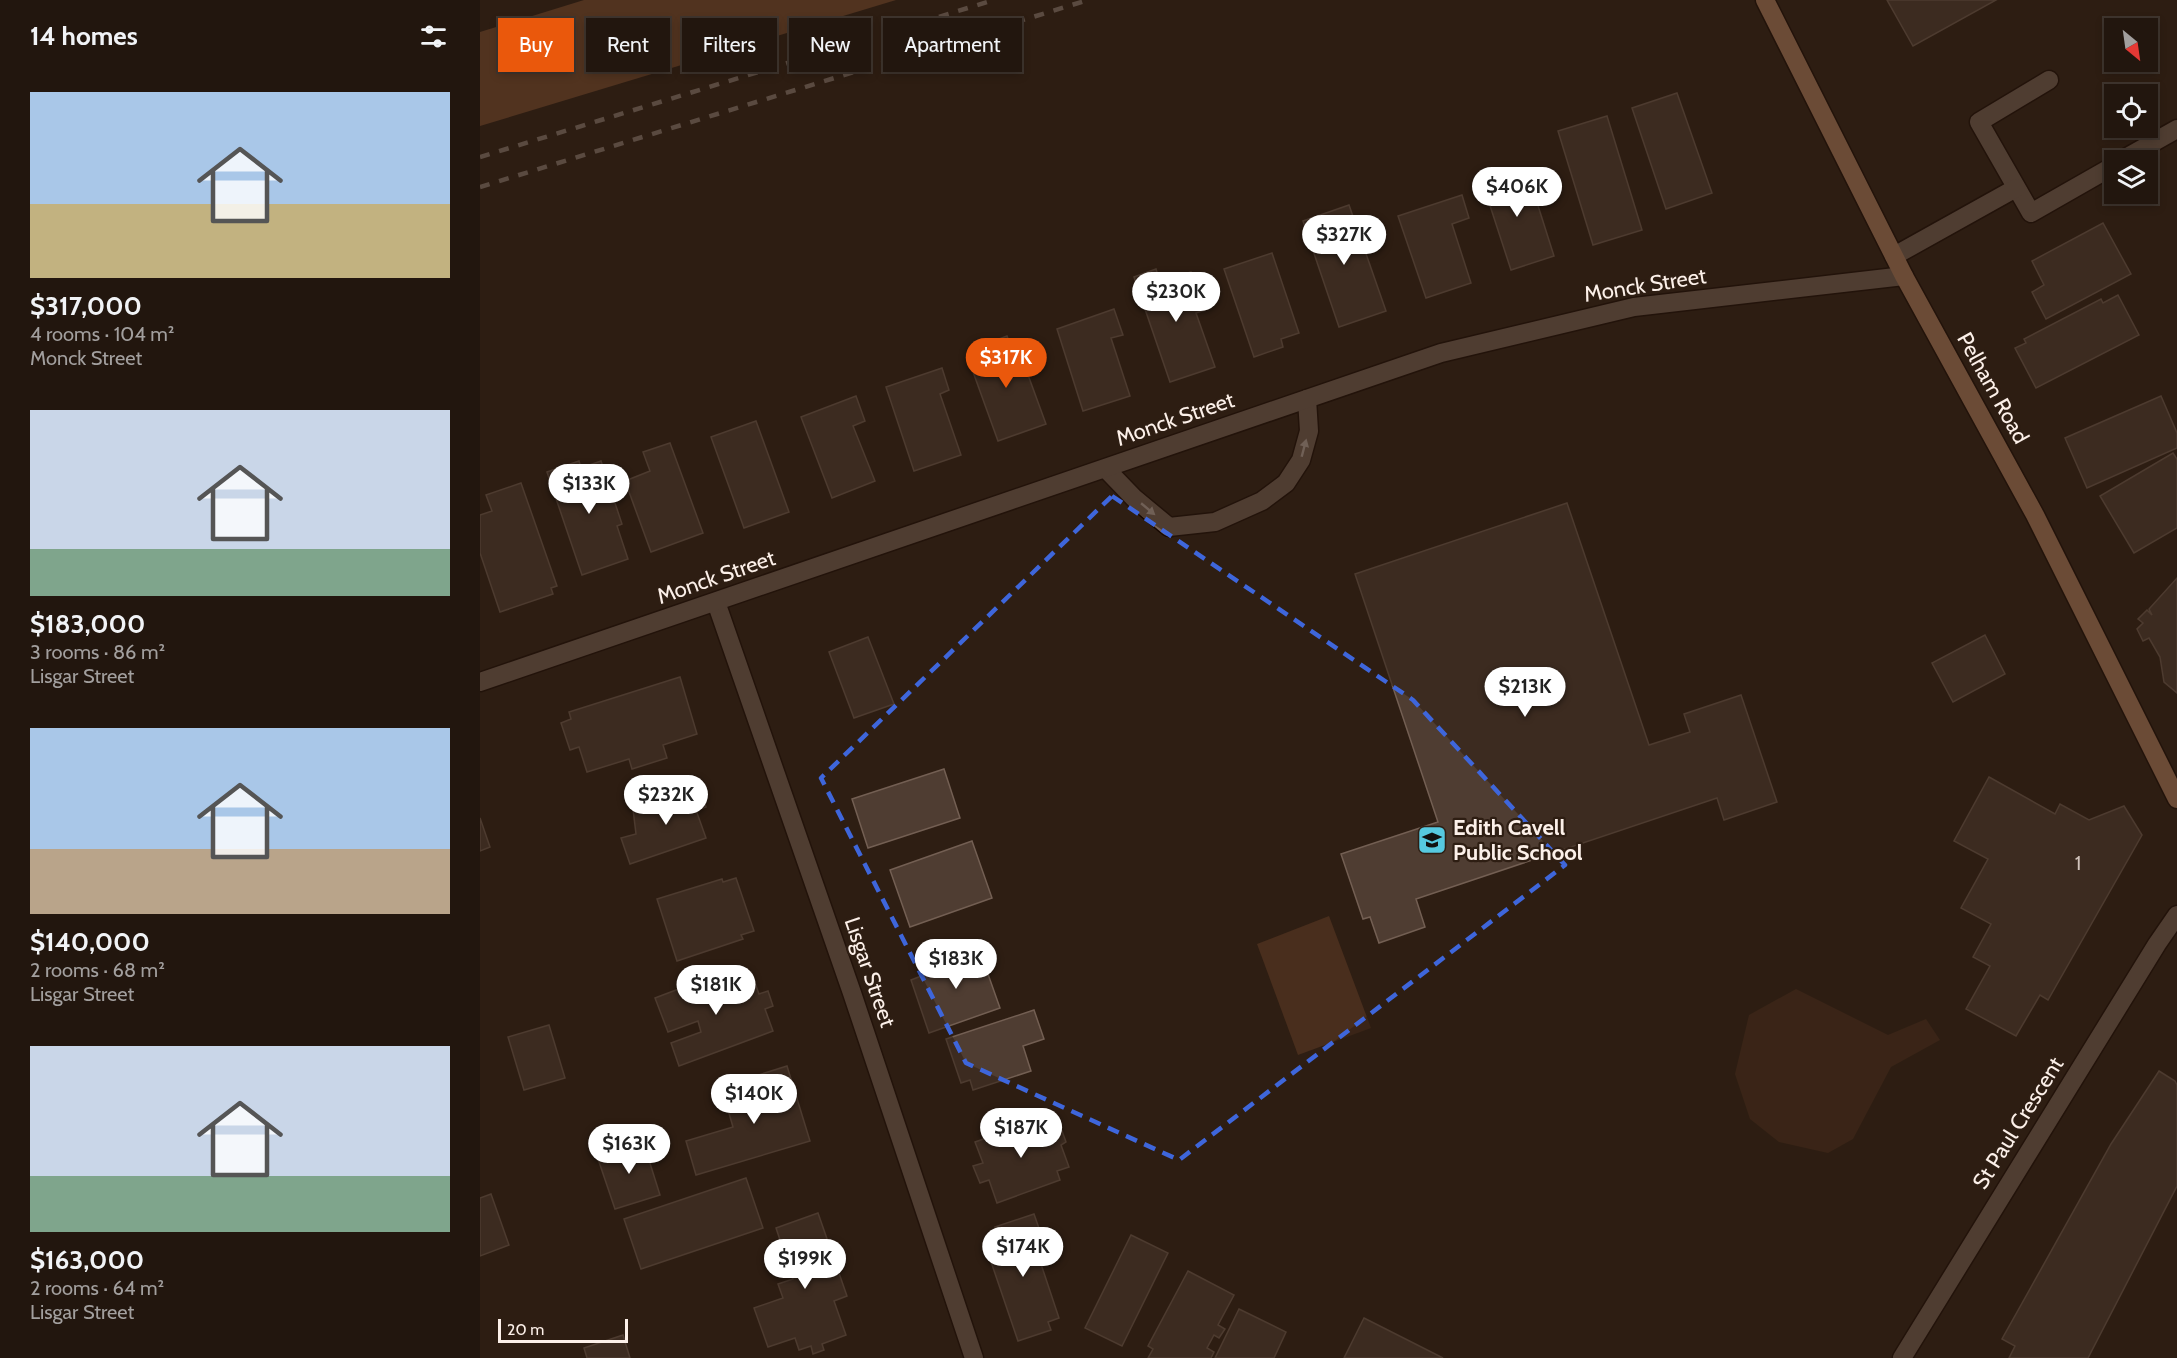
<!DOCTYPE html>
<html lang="en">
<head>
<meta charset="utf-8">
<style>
  :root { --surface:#22160e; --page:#2e231c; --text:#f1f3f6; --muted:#a29f9e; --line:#3f352e; --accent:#ea580c }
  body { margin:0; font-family:Cabin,sans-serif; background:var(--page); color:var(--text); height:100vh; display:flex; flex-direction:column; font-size:22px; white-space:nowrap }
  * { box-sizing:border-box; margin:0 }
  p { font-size:20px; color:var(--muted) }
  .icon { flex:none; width:33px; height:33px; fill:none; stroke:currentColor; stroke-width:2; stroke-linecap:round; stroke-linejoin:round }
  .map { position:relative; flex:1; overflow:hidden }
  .side { display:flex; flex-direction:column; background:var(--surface); width:480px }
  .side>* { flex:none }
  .banner { position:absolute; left:18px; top:18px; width:570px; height:54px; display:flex; gap:12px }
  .needle { width:39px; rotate:151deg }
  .controls { position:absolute; left:1624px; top:18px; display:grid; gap:12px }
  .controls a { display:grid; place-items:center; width:54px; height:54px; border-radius:0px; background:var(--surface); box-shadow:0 3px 9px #0003,0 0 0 2px var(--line); font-size:30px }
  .scale { position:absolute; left:18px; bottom:15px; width:130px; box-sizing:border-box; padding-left:6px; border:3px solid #fcf0e9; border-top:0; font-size:16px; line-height:21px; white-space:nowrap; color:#fcf0e9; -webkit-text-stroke:4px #2e1e13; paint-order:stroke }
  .price { position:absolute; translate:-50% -51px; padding:0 14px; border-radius:21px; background:#fff; color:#222; font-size:20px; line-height:39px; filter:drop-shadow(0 2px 3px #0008) }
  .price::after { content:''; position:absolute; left:50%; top:36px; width:18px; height:14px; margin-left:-9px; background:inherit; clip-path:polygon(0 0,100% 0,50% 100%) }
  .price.current { background:var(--accent); color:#fff }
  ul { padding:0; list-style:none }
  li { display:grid; align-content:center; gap:12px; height:318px; padding:0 30px }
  li span { display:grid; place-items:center; height:186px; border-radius:0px; color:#555 }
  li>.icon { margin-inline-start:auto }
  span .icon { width:108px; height:108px; fill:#fffc; stroke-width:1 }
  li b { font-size:26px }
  h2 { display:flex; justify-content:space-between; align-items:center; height:72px; padding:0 30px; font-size:26px }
  .pill { padding:0 21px; border-radius:0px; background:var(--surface); box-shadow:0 3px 9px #0003,0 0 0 2px var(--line); font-size:21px; line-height:54px }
  .pill.current { background:var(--accent); color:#fff }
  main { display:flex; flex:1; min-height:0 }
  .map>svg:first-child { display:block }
</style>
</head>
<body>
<main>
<section class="side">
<h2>14 homes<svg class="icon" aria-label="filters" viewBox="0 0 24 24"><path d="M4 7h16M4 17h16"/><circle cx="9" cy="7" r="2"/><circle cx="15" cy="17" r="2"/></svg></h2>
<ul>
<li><span style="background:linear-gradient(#a9c7e8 60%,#c2b280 0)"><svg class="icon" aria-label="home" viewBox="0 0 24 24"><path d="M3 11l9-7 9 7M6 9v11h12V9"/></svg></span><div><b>$317,000</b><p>4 rooms · 104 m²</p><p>Monck Street</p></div></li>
<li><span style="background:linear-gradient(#c9d6e8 75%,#7fa58c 0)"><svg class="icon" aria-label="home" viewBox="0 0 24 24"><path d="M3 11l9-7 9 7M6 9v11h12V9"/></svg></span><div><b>$183,000</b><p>3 rooms · 86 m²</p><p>Lisgar Street</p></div></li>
<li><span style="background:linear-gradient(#a9c7e8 65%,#b9a48a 0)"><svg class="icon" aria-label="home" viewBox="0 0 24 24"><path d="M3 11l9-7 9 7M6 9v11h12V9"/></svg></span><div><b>$140,000</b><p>2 rooms · 68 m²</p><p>Lisgar Street</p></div></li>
<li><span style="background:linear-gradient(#c9d6e8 70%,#7fa58c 0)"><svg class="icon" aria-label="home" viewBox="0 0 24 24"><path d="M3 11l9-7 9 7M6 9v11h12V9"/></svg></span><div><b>$163,000</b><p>2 rooms · 64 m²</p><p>Lisgar Street</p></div></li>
</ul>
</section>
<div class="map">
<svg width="1697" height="1358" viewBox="0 0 1697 1358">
  <rect width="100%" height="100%" fill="#2e1e13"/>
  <g fill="#492e1d">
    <path d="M849 916 891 1028 818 1055 777 944Z"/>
    <path d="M1316 989 1408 1035 1446 1019 1460 1040 1411 1067 1373 1139 1348 1153 1299 1142 1270 1119 1255 1074 1269 1015Z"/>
  </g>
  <path fill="#7c4e30" d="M104 0H416L0 126V32Z"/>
  <g fill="#4f3d32" stroke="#735f53" stroke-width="1.5">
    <path d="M1407 0H1516L1433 46Z"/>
    <path d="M1197 93 1232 193 1186 209 1152 108Z"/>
    <path d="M1127 116 1162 230 1113 245 1078 131Z"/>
    <path d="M1020 168 1024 179 1047 171 1074 256 1031 270 1000 175Z"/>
    <path d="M982 195 989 218 972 224 991 283 946 298 918 216Z"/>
    <path d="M869 205 906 311 859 327 823 221Z"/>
    <path d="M1623 223 1651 274 1566 319 1552 292 1564 285 1552 261Z"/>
    <path d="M792 253 819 333 801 339 803 347 774 357 744 269Z"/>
    <path d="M676 269 680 282 711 272 725 310 716 313 735 367 690 382 654 277Z"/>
    <path d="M1638 295 1659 335 1556 388 1535 348 1546 343 1544 339 1621 299 1623 303Z"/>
    <path d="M634 309 643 335 631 338 650 396 603 411 577 329Z"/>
    <path d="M527 336 530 344 536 342 566 424 518 441 488 358 500 354 498 347Z"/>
    <path d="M462 368 469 390 460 394 481 455 434 471 406 387Z"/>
    <path d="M376 396 385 421 373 426 395 481 352 498 321 417Z"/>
    <path d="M1681 396 1697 433V448L1607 488 1585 438Z"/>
    <path d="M276 421 309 512 264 528 231 437Z"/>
    <path d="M190 443 223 533 171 552 145 481 170 471 163 452Z"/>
    <path d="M1693 453 1697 459V528L1654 553 1620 496Z"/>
    <path d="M99 461 101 468 121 461 142 524 137 526 148 559 102 575 67 472Z"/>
    <path d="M41 483 77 586 71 588 73 594 20 612 0 553V515L12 511 6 495Z"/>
    <path d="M1087 503 1169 745 1210 732 1204 714 1261 695 1297 802 1244 820 1237 798 936 899 945 927 899 943 890 917 883 919 861 854 958 822 875 574Z"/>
    <path d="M1697 578V693L1684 682 1680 657 1669 638 1663 641 1657 629 1663 623 1658 619 1667 610 1672 615 1669 609Z"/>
    <path d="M1505 635 1525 674 1473 702 1452 663Z"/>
    <path d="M388 637 414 704 374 718 349 652Z"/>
    <path d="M200 677 217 734 183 745 187 758 152 769 149 759 107 772 99 747 90 750 81 723 91 719 89 712Z"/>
    <path d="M464 769 480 818 388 848 372 799Z"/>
    <path d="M1509 777 1575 814 1580 804 1609 820 1644 806 1662 835 1568 1000 1560 995 1536 1036 1486 1009 1510 966 1493 957 1511 924 1481 908 1508 859 1474 841Z"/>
    <path d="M219 786 226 807 216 810 226 838 150 864 141 838 156 834 153 809Z"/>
    <path d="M0 818 10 847 0 851Z"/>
    <path d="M492 841 512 898 430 927 410 870Z"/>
    <path d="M256 878 274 931 261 935 263 939 197 961 177 899 242 879 243 882Z"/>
    <path d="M497 943 520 1008 449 1033 431 980 467 966 463 954Z"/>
    <path d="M271 972 279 994 288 991 293 1006 285 1009 293 1031 199 1066 191 1043 221 1032 218 1021 188 1032 175 998 217 982 220 990Z"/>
    <path d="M554 1010 564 1039 543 1046 551 1071 493 1090 490 1080 481 1083 466 1039Z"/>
    <path d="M69 1025 85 1078 44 1090 28 1037Z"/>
    <path d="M307 1066 330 1141 216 1175 206 1141 253 1127 246 1103 274 1095 269 1078Z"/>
    <path d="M1679 1071 1695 1081 1697 1085V1186L1608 1358H1529L1535 1346 1522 1339 1631 1144Z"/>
    <path d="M560 1119 563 1127 574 1123 577 1133 582 1131 586 1142 581 1145 589 1167 577 1171 580 1180 517 1203 509 1180 500 1183 493 1166 503 1163 495 1142Z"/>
    <path d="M163 1141 180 1195 135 1209 117 1156Z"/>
    <path d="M266 1178 283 1228 161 1269 144 1219Z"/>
    <path d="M11 1194 29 1245 0 1256V1198Z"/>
    <path d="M338 1213 367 1296 354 1301 366 1335 342 1344 344 1350 333 1354 331 1346 319 1350 315 1338 288 1347 274 1308 303 1298 298 1284 313 1279 296 1228Z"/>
    <path d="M554 1214 561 1234 552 1237 579 1318 568 1322 571 1330 538 1341 507 1250 522 1245 515 1227Z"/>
    <path d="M651 1235 688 1253 642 1346 605 1328Z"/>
    <path d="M708 1271 754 1295 738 1325 745 1329 739 1338 734 1335 727 1348 734 1352 731 1358H668L673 1349 668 1346Z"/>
    <path d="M759 1309 806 1332 794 1358H735Z"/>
    <path d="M884 1318 963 1358H864Z"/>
    <path d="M143 1335 150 1358H107L104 1348Z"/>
  </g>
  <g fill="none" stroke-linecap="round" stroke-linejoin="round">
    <g stroke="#160701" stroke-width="21">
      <g id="minor">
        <path d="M1569 80 1499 122 1551 213 1635 165"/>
        <path d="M1642 160 1697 129"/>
        <path d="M1414 256 1536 188"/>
        <path d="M626 469 654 498 689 527 735 522 782 501 806 483 821 460 829 431 827 399"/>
        <path d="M236 602 372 993 494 1358"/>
        <path d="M0 682 961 353 1154 307 1424 276"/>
        <path d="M1422 1358 1677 944 1697 915"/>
      </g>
    </g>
    <g stroke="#160701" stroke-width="21">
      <path id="major" d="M1285 0 1424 276 1555 515 1697 799"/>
    </g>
    <use href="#minor" stroke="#786458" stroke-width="18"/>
    <use href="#major" stroke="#b68463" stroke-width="18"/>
    <g stroke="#908279" stroke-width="4.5" stroke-dasharray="10 10" stroke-linecap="butt">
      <path d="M0 157 514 0"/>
      <path d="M0 187 608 0"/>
    </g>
  </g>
  <defs><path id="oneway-solid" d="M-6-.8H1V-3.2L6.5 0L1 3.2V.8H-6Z" transform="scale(1.5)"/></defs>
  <g fill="#c1b1a8">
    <use href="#oneway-solid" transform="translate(824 448) rotate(-75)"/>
    <use href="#oneway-solid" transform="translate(668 509) rotate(40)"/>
  </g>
  <path d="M0 0H1697V1358H0ZM632 496 933 700 1085 865 699 1160 486 1063 341 778Z" fill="#2e1e13" fill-opacity=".55" fill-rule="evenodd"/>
  <path fill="none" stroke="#3e66db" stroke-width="4.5" stroke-dasharray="12 8" stroke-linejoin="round" d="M632 496 933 700 1085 865 699 1160 486 1063 341 778Z"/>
  <defs>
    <g id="school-square" transform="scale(1.5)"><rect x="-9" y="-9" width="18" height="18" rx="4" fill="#56c9e0" stroke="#2e1e13"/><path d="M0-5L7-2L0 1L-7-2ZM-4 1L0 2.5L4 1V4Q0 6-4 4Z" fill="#111"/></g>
  </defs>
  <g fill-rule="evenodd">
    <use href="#school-square" x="952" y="840"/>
  </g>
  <g text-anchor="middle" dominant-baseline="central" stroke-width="4.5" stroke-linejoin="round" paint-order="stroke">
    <g font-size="20" fill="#d1c3bb">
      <text x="1598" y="863">1</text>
    </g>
    <g font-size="22" fill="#fcf0e9" stroke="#2e1e13">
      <text transform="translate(1165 285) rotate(-9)">Monck Street</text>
      <text transform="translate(1513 388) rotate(61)">Pelham Road</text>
      <text transform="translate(695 419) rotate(-19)">Monck Street</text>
      <text transform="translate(236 577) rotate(-19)">Monck Street</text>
      <text transform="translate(390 972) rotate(71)">Lisgar Street</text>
      <text transform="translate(1538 1123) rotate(-58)">St Paul Crescent</text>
    </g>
    <g font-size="22" font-weight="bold" fill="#fcf0e9" stroke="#2e1e13" text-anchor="start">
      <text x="973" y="827">Edith Cavell<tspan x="973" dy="25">Public School</tspan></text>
    </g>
  </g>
</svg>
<div class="controls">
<a><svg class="needle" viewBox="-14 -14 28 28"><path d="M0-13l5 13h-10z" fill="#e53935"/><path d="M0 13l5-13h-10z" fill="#a29f9e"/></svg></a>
<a><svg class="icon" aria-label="locate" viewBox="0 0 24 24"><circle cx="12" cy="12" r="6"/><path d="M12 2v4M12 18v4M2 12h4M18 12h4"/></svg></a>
<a><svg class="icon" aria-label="layers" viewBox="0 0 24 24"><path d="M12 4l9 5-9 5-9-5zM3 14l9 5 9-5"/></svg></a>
</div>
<div class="scale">20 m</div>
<b class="price" style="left:1037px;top:218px">$406K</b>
<b class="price" style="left:864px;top:266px">$327K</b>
<b class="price" style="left:696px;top:323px">$230K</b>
<b class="price current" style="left:526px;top:389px">$317K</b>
<b class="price" style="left:109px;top:515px">$133K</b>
<b class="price" style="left:1045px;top:718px">$213K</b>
<b class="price" style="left:186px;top:826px">$232K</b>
<b class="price" style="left:476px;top:990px">$183K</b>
<b class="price" style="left:236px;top:1016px">$181K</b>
<b class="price" style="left:274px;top:1125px">$140K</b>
<b class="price" style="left:541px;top:1159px">$187K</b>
<b class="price" style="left:149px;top:1175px">$163K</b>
<b class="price" style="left:543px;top:1278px">$174K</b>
<b class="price" style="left:325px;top:1290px">$199K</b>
<div class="banner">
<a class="pill current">Buy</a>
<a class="pill">Rent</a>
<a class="pill">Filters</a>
<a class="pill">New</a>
<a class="pill">Apartment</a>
</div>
</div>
</main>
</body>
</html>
